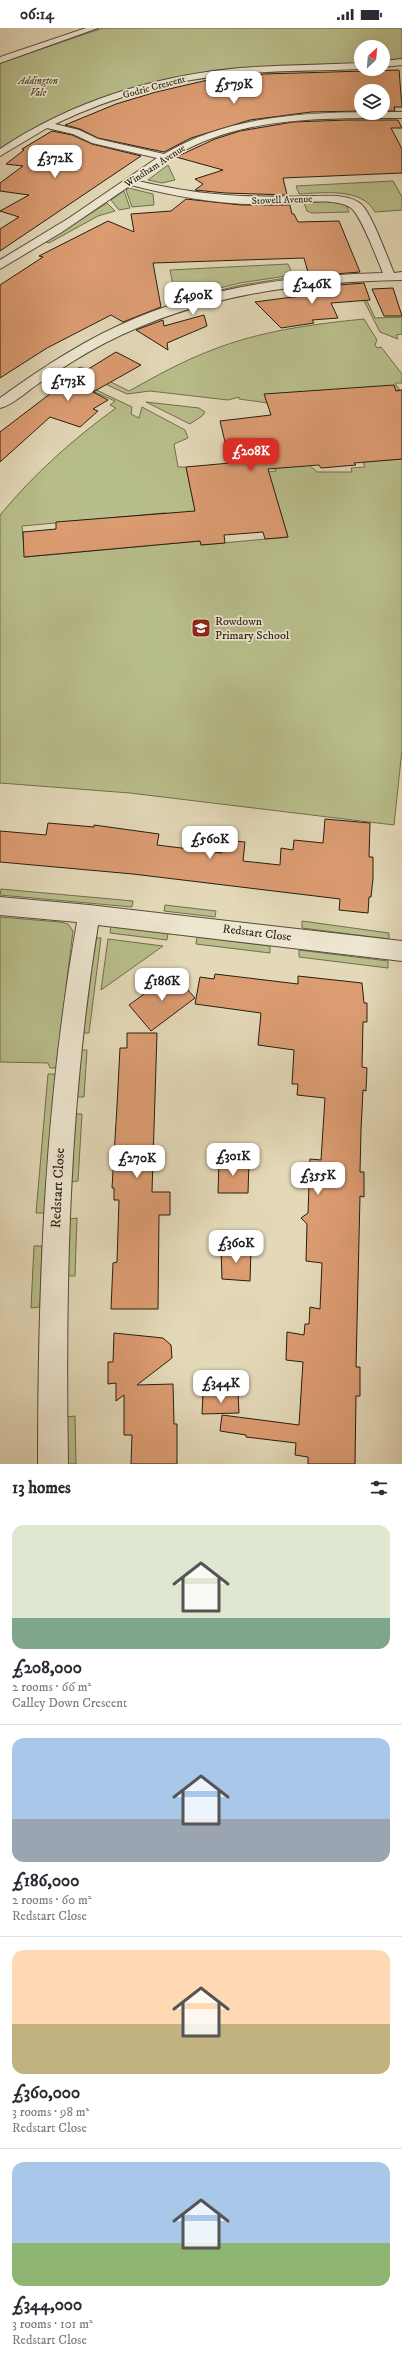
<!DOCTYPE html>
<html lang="en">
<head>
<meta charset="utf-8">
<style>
  :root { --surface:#fff; --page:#f2f2f3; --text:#2b2b33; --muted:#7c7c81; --line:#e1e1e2; --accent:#d93025 }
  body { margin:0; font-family:"IM FELL DW Pica",serif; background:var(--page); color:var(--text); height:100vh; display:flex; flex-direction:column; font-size:15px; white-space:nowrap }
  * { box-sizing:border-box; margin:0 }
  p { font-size:13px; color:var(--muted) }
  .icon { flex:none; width:22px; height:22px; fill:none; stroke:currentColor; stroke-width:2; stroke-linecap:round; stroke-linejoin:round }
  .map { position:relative; height:1436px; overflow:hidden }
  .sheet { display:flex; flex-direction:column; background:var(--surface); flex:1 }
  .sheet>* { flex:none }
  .needle { width:26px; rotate:26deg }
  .tools { position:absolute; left:354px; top:12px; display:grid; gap:8px }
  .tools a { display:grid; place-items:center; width:36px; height:36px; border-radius:50%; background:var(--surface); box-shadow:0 4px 16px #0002; font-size:20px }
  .price { position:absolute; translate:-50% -34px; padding:0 9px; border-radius:8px; background:#fff; color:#222; font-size:13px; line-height:26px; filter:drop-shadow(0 1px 2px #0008) }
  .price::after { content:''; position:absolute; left:50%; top:24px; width:12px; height:9px; margin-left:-6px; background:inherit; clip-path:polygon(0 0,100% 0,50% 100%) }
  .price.active { background:var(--accent); color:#fff }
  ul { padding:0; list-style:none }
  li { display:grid; align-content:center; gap:8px; height:212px; padding:0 12px }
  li+li { border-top:1px solid var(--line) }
  li span { display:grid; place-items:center; height:124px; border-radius:12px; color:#555 }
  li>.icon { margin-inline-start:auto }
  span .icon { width:72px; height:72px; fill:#fffc; stroke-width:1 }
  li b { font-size:17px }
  h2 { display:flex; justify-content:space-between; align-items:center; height:48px; padding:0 12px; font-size:17px }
  .status { display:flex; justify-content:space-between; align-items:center; height:28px; padding:0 20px; background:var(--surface); direction:ltr }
  .status svg { height:11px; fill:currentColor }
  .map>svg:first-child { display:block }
</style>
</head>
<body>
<div class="status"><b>06:14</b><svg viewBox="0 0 49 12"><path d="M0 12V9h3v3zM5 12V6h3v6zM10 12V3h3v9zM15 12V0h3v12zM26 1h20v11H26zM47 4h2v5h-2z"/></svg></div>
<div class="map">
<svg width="402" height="1436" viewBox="0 0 402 1436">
  <rect width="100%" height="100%" fill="#e3d8b7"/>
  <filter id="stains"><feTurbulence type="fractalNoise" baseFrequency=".005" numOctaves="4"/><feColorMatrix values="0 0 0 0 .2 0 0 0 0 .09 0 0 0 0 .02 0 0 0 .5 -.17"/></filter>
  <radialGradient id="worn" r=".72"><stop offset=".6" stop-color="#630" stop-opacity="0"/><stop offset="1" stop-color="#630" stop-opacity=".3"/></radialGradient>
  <g fill="#b8be8b" stroke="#706e4e">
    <path d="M103 0H402V32L383 34V19H361V36L178 50 56 90 24 106 0 122V35Z"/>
    <path d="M168 137 175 152 162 155 148 152Z"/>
    <path d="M393 153 402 169V182L375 184C362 159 322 165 299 166L296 158Z"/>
    <path d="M129 160 153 166 154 177 132 179 126 162Z"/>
    <path d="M124 163 130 180 119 182 111 172Z"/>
    <path d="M328 173 345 175 349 184 312 185 307 183 304 175Z"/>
    <path d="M107 175 115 183 98 188 49 215 46 214Z"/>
    <path d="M288 236 293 247 240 255 176 271 170 242Z"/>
    <path d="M293 249 294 251 180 275 177 273 241 257Z"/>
    <path d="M359 256 375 290 402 289V306L396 307 398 311 380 304 357 259Z"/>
    <path d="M364 291 377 312 375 317 377 320 381 319 402 346V355H396V357L400 362 268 375 239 371V369L228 372 150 363 127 366 81 345 78 340 81 339 129 363C156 348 183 333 212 322 260 303 313 296 364 291Z"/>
    <path d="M62 348H67L132 379 131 386 139 390 142 379 185 402 188 410 174 416 178 439H186L197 490 164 485 22 498 25 529 200 513 201 517 288 509 268 444 276 443 275 440 308 436 317 444H352L351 440 365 439 363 434 402 431V722L394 797 130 765 0 755V487C34 446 73 411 116 380L110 377 115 373 60 349Z"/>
    <path d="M146 374 199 380 205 384 202 388 190 396Z"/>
    <path d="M1 861 133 873 132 879 0 867Z"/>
    <path d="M165 877 216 883 215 889 164 883Z"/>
    <path d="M0 889 60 894 68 896 73 903 56 1040H50L48 1035 0 1034Z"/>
    <path d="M302 893 389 905V911L302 900Z"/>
    <path d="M111 898 168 905 167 912 110 905Z"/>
    <path d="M197 909 270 918V925L196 916Z"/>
    <path d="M94 910H101L89 1005H81Z"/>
    <path d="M108 911 163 918 101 962Z"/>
    <path d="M299 922 388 933V940L299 929Z"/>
    <path d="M80 1022H87L84 1069H76Z"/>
    <path d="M48 1046H55L44 1185H36Z"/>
    <path d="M75 1086H82L78 1153 70 1154Z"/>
    <path d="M77 1190 75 1248H66L69 1191Z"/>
    <path d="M34 1218H42L40 1279 31 1280Z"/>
    <path d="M75 1388 76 1436H67L66 1389Z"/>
  </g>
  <g fill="#dc9c72" stroke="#271e11">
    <path d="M399 42 402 79H394L395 83H383V63H361V83L311 84 250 92 191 110 164 124 98 110 80 101 65 97 116 76 156 64 208 52 264 46Z"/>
    <path d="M348 92H398L402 100H391L402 121V145L283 150 287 167 225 165 195 162 203 156 195 151 223 142 176 129 215 111 240 103 293 94Z"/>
    <path d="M52 103 72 107 92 116 141 128 0 223V201L19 189 0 183 29 167 0 163V155L23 138 6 136 24 122 22 121Z"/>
    <path d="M186 171 241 177H290L292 186H294L298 194 339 193 360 244 309 248 304 230 153 235 161 279 123 294 111 287 47 320 0 350V257L43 229 39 228 108 193 134 204 131 186 171 183Z"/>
    <path d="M364 255 370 272 331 275 338 290 312 292 314 295 281 300 255 274 315 266 313 259Z"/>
    <path d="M393 260 402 288H384L372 261Z"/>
    <path d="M204 287 207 298 167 315 168 322 136 302 163 292 164 298Z"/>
    <path d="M116 324 141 337 93 364 108 372 93 381 98 383 80 399 50 389 0 434V404L59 359Z"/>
    <path d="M394 357 396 363 402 362V431L354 435 356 437 321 440 319 437 268 441 288 509 265 511 263 504 224 507 225 515 201 517 200 513 24 529 23 504 56 501V494L195 483 186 439 230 435 220 393 271 387 264 366Z"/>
    <path d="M325 791 370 795 369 829H373V850L371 869H369L368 885 339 882 340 871 133 846 0 834V803L46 807 48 795 94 799V797L159 806 157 817 222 825 224 812 245 814 243 833 280 837 281 820 293 822 294 812 323 815Z"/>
    <path d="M173 945 195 970 151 1003 129 977Z"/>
    <path d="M215 946 298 956V948L362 955 364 975H367V994H363L362 1039 367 1040 366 1063 363 1062 361 1102 360 1144H364V1169L360 1168 356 1339H360V1368H356L355 1436H308V1429L295 1427 296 1415 246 1409V1407L220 1403 222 1387 299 1397 303 1334 286 1332 287 1304 304 1307 305 1296H309L310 1279 320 1281 322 1235 306 1233 307 1196 301 1190 308 1185 310 1131 321 1132 325 1070 297 1067 298 1056H292L294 1022 258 1017 261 985 195 976 200 949 214 951Z"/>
    <path d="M127 1005H157L152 1164H170V1187H159L158 1281H111L113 1235 117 1234 119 1172H114V1160H112L117 1078 120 1020H127Z"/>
    <path d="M219 1132 249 1134 248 1165H218Z"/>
    <path d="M221 1220 251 1221 250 1253 222 1251Z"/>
    <path d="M114 1305 163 1310 171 1317 172 1330 137 1357 173 1356 174 1396H177V1436H131L132 1407H124V1367L116 1373V1355L108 1356V1334H113Z"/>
    <path d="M238 1365 239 1385 202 1386 203 1366Z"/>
  </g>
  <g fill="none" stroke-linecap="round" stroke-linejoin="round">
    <g stroke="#564c3a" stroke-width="2">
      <g id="street">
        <path d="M86 0H98L0 35V29Z"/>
        <path d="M402 31V37L383 39V33Z"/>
        <path d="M361 35V41C320 43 280 42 239 46 174 51 114 68 55 96L79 102 98 111 164 126C236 83 324 84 402 84V90C330 90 255 88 189 120 171 129 154 141 138 153 200 168 250 170 313 168 329 168 348 166 361 176 372 186 387 229 394 245L402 244V252C298 254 199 267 105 315 82 327 60 341 38 356 27 363 13 377 0 380V370C43 339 87 310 136 290 214 258 299 247 383 245 377 231 361 187 351 180 336 169 297 175 279 176 228 178 180 170 131 157L62 204 0 241V232L69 190 157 130 92 115 73 106 47 100 0 128V121C72 73 154 48 240 40 280 37 321 37 361 35Z"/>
        <path d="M0 869 89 877 402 913V933L98 897C69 1076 65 1255 68 1436H38C38 1254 45 1074 77 894L0 887Z"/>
      </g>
    </g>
    <use href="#street" fill="#ede6d0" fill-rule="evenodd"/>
  </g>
  <defs>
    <g id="school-square" transform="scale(1)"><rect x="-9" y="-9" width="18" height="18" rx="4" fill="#8f2418" stroke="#ede6d0"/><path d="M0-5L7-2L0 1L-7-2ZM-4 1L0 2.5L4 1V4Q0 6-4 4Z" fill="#fff"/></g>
  </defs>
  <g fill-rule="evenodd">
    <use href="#school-square" x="201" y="600"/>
  </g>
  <g text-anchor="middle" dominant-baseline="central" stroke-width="3.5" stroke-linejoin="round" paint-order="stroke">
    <g font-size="10" font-style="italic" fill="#524e36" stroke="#ede6d0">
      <text x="38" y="53">Addington<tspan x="38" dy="12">Vale</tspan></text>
    </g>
    <g font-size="10" fill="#271e11" stroke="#ede6d0">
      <text transform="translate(154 59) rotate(-15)">Godric Crescent</text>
      <text transform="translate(155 138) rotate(-33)">Windham Avenue</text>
      <text transform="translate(282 172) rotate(-2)">Stowell Avenue</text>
    </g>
    <g font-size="12" fill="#271e11" stroke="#ede6d0" text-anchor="start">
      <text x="215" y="593">Rowdown<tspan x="215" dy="14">Primary School</tspan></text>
    </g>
    <g font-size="12" fill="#271e11" stroke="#ede6d0">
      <text transform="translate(257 905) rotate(7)">Redstart Close</text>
    </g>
    <g font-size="14" fill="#271e11" stroke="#ede6d0">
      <text transform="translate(58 1160) rotate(-87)">Redstart Close</text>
    </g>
  </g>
  <rect width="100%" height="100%" filter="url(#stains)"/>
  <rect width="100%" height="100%" fill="url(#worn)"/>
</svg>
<div class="tools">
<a><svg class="needle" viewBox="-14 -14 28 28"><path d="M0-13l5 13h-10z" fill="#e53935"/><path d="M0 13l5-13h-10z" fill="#7c7c81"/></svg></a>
<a><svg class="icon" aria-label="layers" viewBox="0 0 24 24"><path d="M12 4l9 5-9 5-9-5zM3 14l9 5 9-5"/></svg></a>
</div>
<b class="price" style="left:234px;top:77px">£579K</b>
<b class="price" style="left:55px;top:151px">£372K</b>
<b class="price" style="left:312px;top:277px">£246K</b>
<b class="price" style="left:193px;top:288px">£490K</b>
<b class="price" style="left:68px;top:374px">£173K</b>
<b class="price active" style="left:251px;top:444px">£208K</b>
<b class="price" style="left:210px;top:832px">£560K</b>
<b class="price" style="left:162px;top:974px">£186K</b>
<b class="price" style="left:233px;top:1149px">£301K</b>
<b class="price" style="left:137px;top:1151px">£270K</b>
<b class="price" style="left:318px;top:1168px">£355K</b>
<b class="price" style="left:236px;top:1236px">£360K</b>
<b class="price" style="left:221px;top:1376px">£344K</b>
</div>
<section class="sheet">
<h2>13 homes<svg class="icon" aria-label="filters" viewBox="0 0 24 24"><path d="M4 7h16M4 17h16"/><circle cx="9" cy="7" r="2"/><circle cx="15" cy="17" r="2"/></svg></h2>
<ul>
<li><span style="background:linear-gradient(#dfe7d0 75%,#7fa58c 0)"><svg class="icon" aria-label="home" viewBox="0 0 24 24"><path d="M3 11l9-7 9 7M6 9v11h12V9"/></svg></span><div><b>£208,000</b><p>2 rooms · 66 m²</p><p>Calley Down Crescent</p></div></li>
<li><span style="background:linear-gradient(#a9c7e8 65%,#9aa5b1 0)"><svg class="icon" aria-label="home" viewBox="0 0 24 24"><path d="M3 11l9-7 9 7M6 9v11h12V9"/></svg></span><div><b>£186,000</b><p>2 rooms · 60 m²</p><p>Redstart Close</p></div></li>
<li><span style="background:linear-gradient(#ffd9b3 60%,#c2b280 0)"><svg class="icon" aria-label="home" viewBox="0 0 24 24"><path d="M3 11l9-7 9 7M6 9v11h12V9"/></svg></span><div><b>£360,000</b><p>3 rooms · 98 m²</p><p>Redstart Close</p></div></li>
<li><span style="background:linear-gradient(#a9c7e8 65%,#8fb573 0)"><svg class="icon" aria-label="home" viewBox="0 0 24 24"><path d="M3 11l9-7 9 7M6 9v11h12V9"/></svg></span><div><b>£344,000</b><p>3 rooms · 101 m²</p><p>Redstart Close</p></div></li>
</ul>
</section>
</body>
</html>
